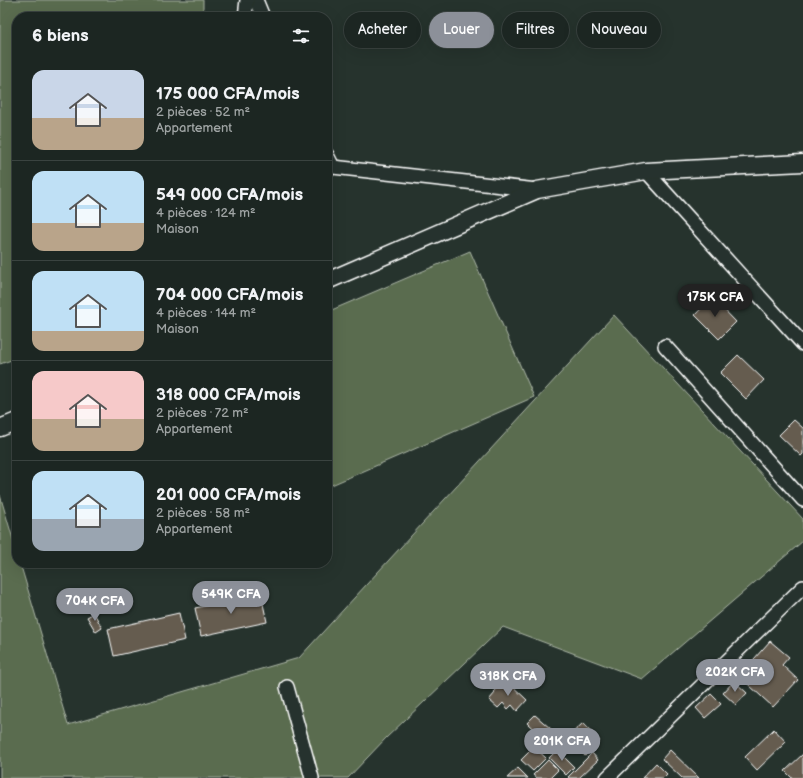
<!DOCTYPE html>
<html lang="fr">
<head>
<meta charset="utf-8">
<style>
  :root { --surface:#1c2622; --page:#29322f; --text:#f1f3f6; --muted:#a0a5a5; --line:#3a4340; --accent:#8c9099 }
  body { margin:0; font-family:"Balsamiq Sans",sans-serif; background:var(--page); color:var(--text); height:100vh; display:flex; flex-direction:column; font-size:15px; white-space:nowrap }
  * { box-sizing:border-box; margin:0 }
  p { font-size:13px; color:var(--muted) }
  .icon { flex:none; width:22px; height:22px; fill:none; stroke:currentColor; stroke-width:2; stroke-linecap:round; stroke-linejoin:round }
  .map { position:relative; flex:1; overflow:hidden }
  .side { position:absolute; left:12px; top:12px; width:320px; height:556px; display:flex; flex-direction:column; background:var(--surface); border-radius:16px; box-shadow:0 4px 16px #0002,0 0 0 1px var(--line) }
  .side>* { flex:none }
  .top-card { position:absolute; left:344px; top:12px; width:380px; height:36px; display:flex; gap:8px }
  .price { position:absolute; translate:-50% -34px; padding:0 9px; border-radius:14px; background:var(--accent); color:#fff; font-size:13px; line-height:26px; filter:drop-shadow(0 1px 2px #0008) }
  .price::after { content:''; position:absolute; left:50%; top:24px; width:12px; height:9px; margin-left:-6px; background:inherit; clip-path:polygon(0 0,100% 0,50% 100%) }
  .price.active { background:#222; color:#fff }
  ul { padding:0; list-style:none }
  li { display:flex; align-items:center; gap:12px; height:100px; padding:0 20px }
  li+li { border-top:1px solid var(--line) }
  li span { display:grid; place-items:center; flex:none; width:112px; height:80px; border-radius:12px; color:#555 }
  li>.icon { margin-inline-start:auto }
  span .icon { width:48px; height:48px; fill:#fffc; stroke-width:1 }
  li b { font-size:17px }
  h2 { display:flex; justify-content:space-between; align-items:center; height:48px; padding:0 20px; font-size:17px }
  .pill { padding:0 14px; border-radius:18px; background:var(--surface); box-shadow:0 4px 16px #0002,0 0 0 1px var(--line); font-size:14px; line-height:36px }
  .pill.active { background:var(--accent); color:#fff }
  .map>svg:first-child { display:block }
</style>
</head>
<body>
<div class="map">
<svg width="803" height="778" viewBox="0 0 803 778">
  <rect width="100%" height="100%" fill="#26332d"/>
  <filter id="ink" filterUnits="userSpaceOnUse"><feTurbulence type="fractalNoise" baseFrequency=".025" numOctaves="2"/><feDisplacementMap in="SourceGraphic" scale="8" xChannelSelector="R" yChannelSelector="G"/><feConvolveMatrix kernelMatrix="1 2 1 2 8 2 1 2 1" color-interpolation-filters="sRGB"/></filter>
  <g filter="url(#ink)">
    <g fill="#5a6c4f" stroke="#acb6a7">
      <path d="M0 0H203V17H17V358L0 364Z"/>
      <path d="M470 251 534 397 327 487V312Z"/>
      <path d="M614 315 803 519V541L642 679 503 627 386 738 348 778H0V495L17 553V563H20L68 725 299 658Z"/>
    </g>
    <g fill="#655c4f" stroke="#fff">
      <path d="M712 297 736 322 719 339 695 315Z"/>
      <path d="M738 355 764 380 746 399 720 373Z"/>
      <path d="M794 420 803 428V454L801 456 779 435Z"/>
      <path d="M178 563H189V564L179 567Z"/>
      <path d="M83 590 91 607 84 610 76 594Z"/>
      <path d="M261 595 267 622 201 636 195 608Z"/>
      <path d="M94 613 102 628 96 632 87 617Z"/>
      <path d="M179 613 185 640 114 656 108 629Z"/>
      <path d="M770 641 789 657 782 665 798 680 773 707 739 676Z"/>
      <path d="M506 680 527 700 517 711 512 705 508 709 503 703 498 708 489 700 495 693 494 692Z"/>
      <path d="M734 681 747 693 736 705 723 693Z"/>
      <path d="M711 694 721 704 705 718 696 708Z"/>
      <path d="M535 715 551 729 543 738 527 723Z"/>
      <path d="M583 723 600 741 585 756 567 738Z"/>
      <path d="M774 729 786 742 757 770 745 757Z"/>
      <path d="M534 747 546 758 533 771 521 760Z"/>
      <path d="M557 750 574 767 566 775 549 758Z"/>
      <path d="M670 750 699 778H682L662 759Z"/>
      <path d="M592 753 598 760 579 778H569L568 777Z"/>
      <path d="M803 754V778H792L785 771Z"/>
      <path d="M548 760 558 770 550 778H537L533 775Z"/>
      <path d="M656 763 667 774 663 778H642Z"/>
      <path d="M518 768 528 778H507Z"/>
    </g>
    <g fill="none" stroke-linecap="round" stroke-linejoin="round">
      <g stroke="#fff" stroke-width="16">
        <g id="minor">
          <path d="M256 0 263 17"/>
          <path d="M245 17 247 0"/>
          <path d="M327 155 333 167 537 190"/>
          <path d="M646 171 803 344"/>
          <path d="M665 346 803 500"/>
          <path d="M287 687 312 778"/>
          <path d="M607 778 803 587"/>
        </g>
      </g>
      <g stroke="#fff" stroke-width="19">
        <g id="tertiary">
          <path d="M327 281 537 190 646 171 803 163"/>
          <path d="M0 428 17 421"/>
        </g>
      </g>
      <use href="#minor" stroke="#26332d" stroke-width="13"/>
      <use href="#tertiary" stroke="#26332d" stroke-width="16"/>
    </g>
  </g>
</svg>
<b class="price active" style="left:715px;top:318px">175K CFA</b>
<b class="price" style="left:231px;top:615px">549K CFA</b>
<b class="price" style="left:95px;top:622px">704K CFA</b>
<b class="price" style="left:735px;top:693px">202K CFA</b>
<b class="price" style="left:508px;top:697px">318K CFA</b>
<b class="price" style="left:562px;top:762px">201K CFA</b>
<div class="top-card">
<a class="pill">Acheter</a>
<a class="pill active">Louer</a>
<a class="pill">Filtres</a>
<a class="pill">Nouveau</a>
</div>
<section class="side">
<h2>6 biens<svg class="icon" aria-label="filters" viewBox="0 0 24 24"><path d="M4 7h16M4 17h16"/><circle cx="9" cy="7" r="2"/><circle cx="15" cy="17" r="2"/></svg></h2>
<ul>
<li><span style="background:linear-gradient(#c9d6e8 60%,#b9a48a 0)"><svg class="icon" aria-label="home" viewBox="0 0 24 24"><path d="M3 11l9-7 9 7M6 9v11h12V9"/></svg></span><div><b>175 000 CFA/mois</b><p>2 pièces · 52 m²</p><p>Appartement</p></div></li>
<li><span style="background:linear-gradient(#bfe0f5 65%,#b9a48a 0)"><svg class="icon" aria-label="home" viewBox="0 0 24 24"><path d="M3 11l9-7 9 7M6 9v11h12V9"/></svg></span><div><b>549 000 CFA/mois</b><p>4 pièces · 124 m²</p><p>Maison</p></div></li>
<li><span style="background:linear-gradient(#bfe0f5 75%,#b9a48a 0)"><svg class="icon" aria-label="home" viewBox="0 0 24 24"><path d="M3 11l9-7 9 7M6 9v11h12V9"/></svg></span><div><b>704 000 CFA/mois</b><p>4 pièces · 144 m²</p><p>Maison</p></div></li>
<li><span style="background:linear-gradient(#f6c9c9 60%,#b9a48a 0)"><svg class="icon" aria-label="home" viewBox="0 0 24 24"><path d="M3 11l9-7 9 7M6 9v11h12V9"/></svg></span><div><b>318 000 CFA/mois</b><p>2 pièces · 72 m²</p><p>Appartement</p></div></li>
<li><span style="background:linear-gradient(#bfe0f5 60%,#9aa5b1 0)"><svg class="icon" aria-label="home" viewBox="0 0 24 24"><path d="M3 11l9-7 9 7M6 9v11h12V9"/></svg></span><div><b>201 000 CFA/mois</b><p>2 pièces · 58 m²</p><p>Appartement</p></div></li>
</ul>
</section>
</div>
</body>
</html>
